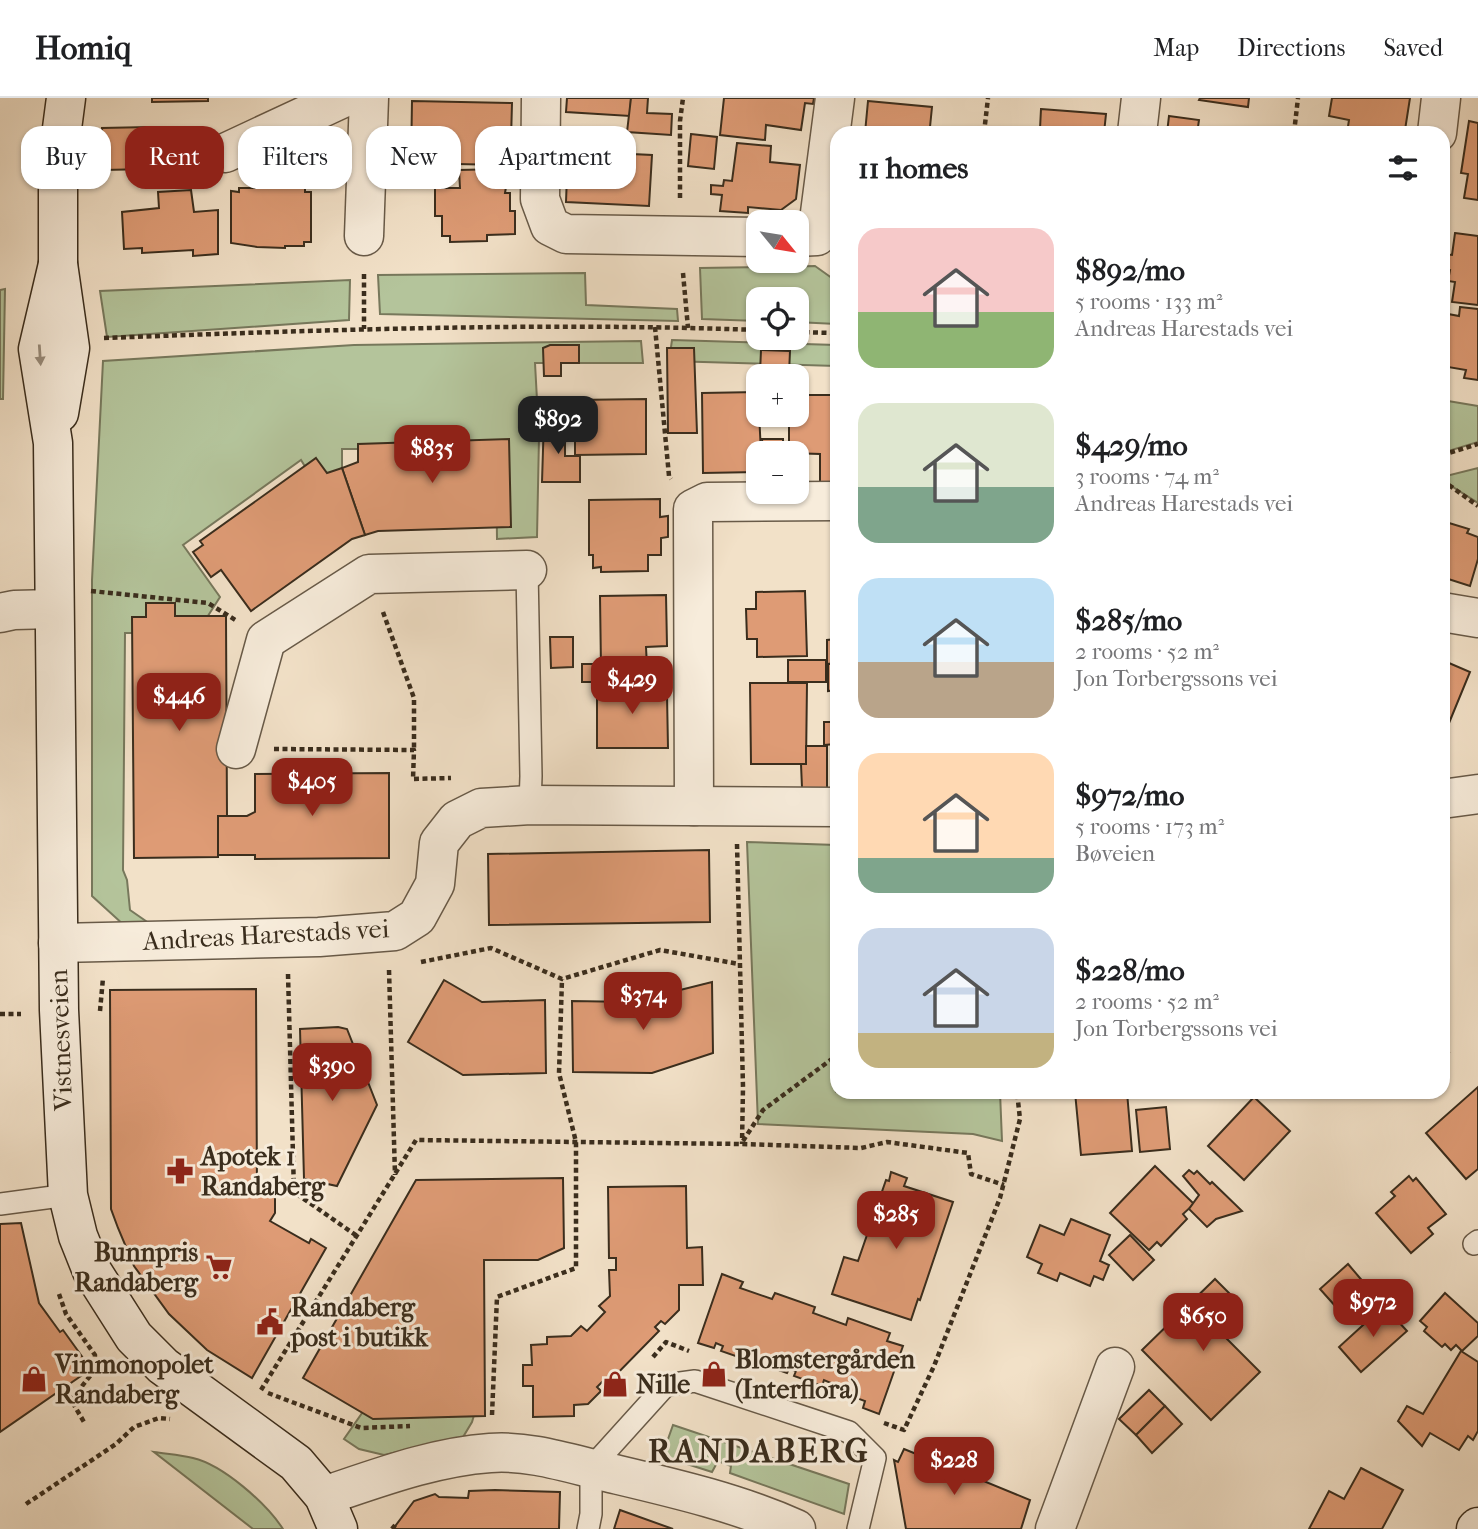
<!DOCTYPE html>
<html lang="en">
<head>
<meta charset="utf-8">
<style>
  :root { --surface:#fff; --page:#f6f6f6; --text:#202124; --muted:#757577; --line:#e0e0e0; --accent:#8f2418 }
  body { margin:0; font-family:"IM FELL French Canon",serif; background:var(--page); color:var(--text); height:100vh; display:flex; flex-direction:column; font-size:26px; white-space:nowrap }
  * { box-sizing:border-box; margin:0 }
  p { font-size:23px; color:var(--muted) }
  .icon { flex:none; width:38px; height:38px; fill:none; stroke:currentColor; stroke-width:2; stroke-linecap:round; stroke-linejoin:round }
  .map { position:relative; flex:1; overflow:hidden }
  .side { position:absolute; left:830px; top:28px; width:620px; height:973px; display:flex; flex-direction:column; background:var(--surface); border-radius:21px; box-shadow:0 2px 5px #0004 }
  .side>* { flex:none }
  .hud { position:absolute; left:21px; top:28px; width:665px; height:63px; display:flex; gap:14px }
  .needle { width:46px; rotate:120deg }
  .fabs { position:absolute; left:746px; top:112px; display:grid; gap:14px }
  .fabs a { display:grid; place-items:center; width:63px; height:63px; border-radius:14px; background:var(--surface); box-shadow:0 2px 5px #0004; font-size:35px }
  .price { position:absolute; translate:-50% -60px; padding:0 16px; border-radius:14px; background:var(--accent); color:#fff; font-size:23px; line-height:46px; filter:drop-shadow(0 2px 4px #0008) }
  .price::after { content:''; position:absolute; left:50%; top:42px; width:21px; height:16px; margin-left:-10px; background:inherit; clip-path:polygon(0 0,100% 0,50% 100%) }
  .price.on { background:#222; color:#fff }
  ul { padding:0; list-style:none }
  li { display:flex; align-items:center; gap:21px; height:175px; padding:0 28px }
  li span { display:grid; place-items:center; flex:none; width:196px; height:140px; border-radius:21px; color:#555 }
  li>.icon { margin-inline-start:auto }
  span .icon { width:84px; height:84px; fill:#fffc; stroke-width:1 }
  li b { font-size:30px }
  h2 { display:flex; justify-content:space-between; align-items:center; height:84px; padding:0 28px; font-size:30px }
  .chip { padding:0 24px; border-radius:21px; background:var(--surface); box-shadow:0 2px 5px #0004; font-size:24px; line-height:63px }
  .chip.on { background:var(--accent); color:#fff }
  header { display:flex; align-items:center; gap:42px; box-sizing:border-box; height:98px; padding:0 35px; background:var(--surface); border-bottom:2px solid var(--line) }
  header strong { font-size:33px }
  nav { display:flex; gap:38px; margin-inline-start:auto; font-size:24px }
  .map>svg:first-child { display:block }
</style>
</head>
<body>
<header>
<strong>Homiq</strong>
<nav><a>Map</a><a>Directions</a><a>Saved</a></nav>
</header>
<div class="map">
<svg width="1478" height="1431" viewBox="0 0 1478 1431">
  <rect width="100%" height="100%" fill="#f2e1c8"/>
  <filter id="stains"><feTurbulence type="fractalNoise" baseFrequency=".00286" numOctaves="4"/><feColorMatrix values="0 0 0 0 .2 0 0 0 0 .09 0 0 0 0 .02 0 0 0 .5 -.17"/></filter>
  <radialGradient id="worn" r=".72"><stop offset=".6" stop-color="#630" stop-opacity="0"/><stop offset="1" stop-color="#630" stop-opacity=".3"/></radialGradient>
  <g fill="#b4c49b" stroke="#77785c" stroke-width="2">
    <path d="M815 168 836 183V226L796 224V201H758V223L702 221 700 170Z"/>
    <path d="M585 175 586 207 677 211 678 223 380 216 378 177Z"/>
    <path d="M350 182 349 222 107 239 100 193Z"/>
    <path d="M5 191 3 301H0V192Z"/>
    <path d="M672 242 836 247V268L669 263Z"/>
    <path d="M641 243 643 265H535L539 339 537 439 497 441 496 351H342V376L314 383 301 362 183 447 220 499 197 535H125L123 772 127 782 130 812 153 828H125L92 798V482L103 263 354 247Z"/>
    <path d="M1442 302 1478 308V344L1442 355Z"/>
    <path d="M1478 370V405L1442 382V379Z"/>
    <path d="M747 744 836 747V994H1000L1002 1043 973 1036 758 1026Z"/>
    <path d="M392 1272 479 1300 472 1324 463 1339 384 1357 359 1351 344 1341Z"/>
    <path d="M673 1327 849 1386 844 1416 730 1375 731 1368 718 1363 712 1374 662 1358Z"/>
    <path d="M154 1354C167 1356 181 1357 193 1360 223 1367 266 1405 283 1431H253Z"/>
  </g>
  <g fill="#de9b75" stroke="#3a2d1d" stroke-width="2">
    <path d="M152 0H208V3L152 4Z"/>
    <path d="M567 0H631L630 18 566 14Z"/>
    <path d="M631 0H648L647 15 672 16 671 37 627 34Z"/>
    <path d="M724 0H814L813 6 805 5 801 32 766 27 765 42 720 37Z"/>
    <path d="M1200 0H1249L1248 9 1199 2Z"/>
    <path d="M1332 0H1410L1405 32 1392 30 1391 35H1347L1349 22 1329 18Z"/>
    <path d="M412 3 512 5 511 42 503 41 502 67 411 65Z"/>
    <path d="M868 3 932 9 930 29 953 31V35H865Z"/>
    <path d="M1041 11 1106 16 1104 35H1028L1029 30 1040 31Z"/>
    <path d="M1169 18 1199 22 1198 29 1237 33V35H1167Z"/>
    <path d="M1469 23 1478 25V102L1464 100 1468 76 1461 75Z"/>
    <path d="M149 29 150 71 103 72 102 30Z"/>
    <path d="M290 33H315L316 75 290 76Z"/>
    <path d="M691 36 717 39 714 71 688 68Z"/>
    <path d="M737 45 771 48 770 64 800 67 796 101 781 112 748 109V115L720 113 722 97 711 96V87L723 88 724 82 732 83Z"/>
    <path d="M568 51 632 54V56L652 57 649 108 566 104Z"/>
    <path d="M500 71V89H506L505 95H510V113H515V136L487 137V143L450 144V138H442V118H435V90H460L459 72Z"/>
    <path d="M257 84H286V90H305V94H311V144H304V148H285V150L257 149 231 145V93L239 94V90H257Z"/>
    <path d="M191 92 194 114 218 112V156L193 158V152L142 155V150L124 151 122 114 159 110 158 94Z"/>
    <path d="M1455 135 1478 138V207L1452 204 1455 184 1448 183 1450 172 1442 171 1444 156 1452 157Z"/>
    <path d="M1460 209 1478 211V282L1464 280 1466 272 1442 268V233L1445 234 1448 216 1459 218Z"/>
    <path d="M550 247H579V265H561V278H544L543 250Z"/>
    <path d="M667 250H694L697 335H668Z"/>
    <path d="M761 252 790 253 789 276 760 275Z"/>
    <path d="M758 294 761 355H758V374L703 375 702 295Z"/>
    <path d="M796 297H836V392H820V356L789 355V317H796Z"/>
    <path d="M646 301V356L575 357V302Z"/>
    <path d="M544 320H559L558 330H565V358H580V384H542Z"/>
    <path d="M509 341 511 429 378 433 365 437 342 370 358 364V346Z"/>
    <path d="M762 341H783V355H763Z"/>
    <path d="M316 360 327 375 342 370 365 437 352 441 251 513 221 472 211 479 193 454 203 447 200 443Z"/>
    <path d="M660 401V419L668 418V439L661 440V457H648V473L601 474V469L593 470V457H589V402Z"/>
    <path d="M1449 425 1469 431 1467 435 1478 439V461L1470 488 1442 479V450Z"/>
    <path d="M805 493 807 558 757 559V541H747L746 511H756V494Z"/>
    <path d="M666 497 667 548 646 549 647 569 601 570 600 498Z"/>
    <path d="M146 505H175V518H226L227 718H218V759L134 760 132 519H146Z"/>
    <path d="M550 539H573V569L551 570Z"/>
    <path d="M836 541V565L827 566V542Z"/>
    <rect x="788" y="562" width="38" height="22"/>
    <path d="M1442 562 1470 574 1442 642Z"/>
    <rect x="582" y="566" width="18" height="18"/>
    <path d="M828 566H836V592L828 593Z"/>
    <path d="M651 577V597H667L668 650H597V598H614V578Z"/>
    <path d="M750 585H807L806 666H751Z"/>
    <path d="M824 624H836V646L824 647Z"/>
    <path d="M806 648H827V690H802L801 666H806Z"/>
    <path d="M389 675V760L255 761V757H218V718H247L255 714V676Z"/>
    <path d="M1442 743H1449L1447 790H1442Z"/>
    <path d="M709 752 710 824 489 827 488 756Z"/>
    <path d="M444 882 482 904 545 902 546 975 463 977 408 944Z"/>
    <path d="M712 884 713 955 652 975 573 974 572 903 632 904Z"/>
    <path d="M256 891 257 1093H275V1115L270 1123 309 1145 311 1141 326 1150 252 1280 207 1252 169 1216 134 1168 118 1130 111 1111 110 892Z"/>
    <path d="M338 929 347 931 377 1007 337 1088 304 1081 300 931Z"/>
    <path d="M1442 932 1449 954 1442 955Z"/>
    <path d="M1478 989V1071L1466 1081 1426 1035Z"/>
    <path d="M1075 994H1127L1132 1053 1081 1057Z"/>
    <path d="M1254 999 1290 1033 1244 1082 1208 1048Z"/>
    <path d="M1166 1009 1170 1051 1140 1054 1136 1012Z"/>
    <path d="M1155 1068 1194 1106 1183 1116 1187 1121 1161 1148 1157 1144 1149 1152 1110 1115Z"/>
    <path d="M1189 1072 1194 1076 1197 1073 1210 1086 1212 1084 1242 1113 1216 1121 1207 1129 1189 1111 1199 1097 1183 1078Z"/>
    <path d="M891 1074 907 1080 904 1088 953 1104 920 1202 918 1201 911 1222 832 1196 844 1159 858 1163 886 1082 889 1083Z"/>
    <path d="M1409 1078 1413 1083 1416 1080 1446 1116 1428 1130 1433 1136 1411 1155 1376 1115 1395 1098 1391 1094Z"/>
    <path d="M563 1080 564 1150 538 1162H484L485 1318 373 1321 303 1280 416 1082Z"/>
    <path d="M686 1088 687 1150 702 1149 703 1187H679V1212L665 1226 661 1223 655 1229 659 1233 607 1286 604 1282 597 1289 601 1293 588 1306 574 1307V1318L533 1319V1288H523V1267H532L531 1247 547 1246V1239L571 1238 581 1228 587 1233 605 1214 599 1208 610 1198 609 1172H616V1160H609L608 1089Z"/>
    <path d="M1071 1121 1110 1137 1100 1163 1109 1167 1103 1182 1094 1178 1090 1188 1060 1175 1057 1183 1038 1175 1042 1166 1027 1159 1040 1127 1064 1137Z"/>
    <path d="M21 1125 39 1205 60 1234 63 1232 91 1271 0 1334V1126Z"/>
    <path d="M1130 1137 1154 1162 1133 1182 1109 1157Z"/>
    <path d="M1348 1166 1365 1186 1337 1210 1320 1191Z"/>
    <path d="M722 1176 743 1184 740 1190 772 1201 775 1195 815 1209 813 1215 846 1227 848 1220 890 1235 887 1243 903 1248 879 1316 863 1310 865 1303 829 1290 831 1285 824 1282 822 1288 794 1278 796 1273 789 1271 787 1275 756 1264 758 1260 752 1258 750 1263 721 1253 723 1248 716 1245 714 1250 698 1245Z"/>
    <path d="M1215 1181 1239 1205 1215 1229 1260 1274 1211 1322 1142 1252Z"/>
    <path d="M1445 1195 1478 1225V1238L1462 1253 1456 1247 1451 1252 1445 1246 1442 1249 1424 1233 1427 1229 1420 1223Z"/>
    <path d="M1384 1208 1407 1233 1361 1274 1339 1249Z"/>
    <path d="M1461 1253 1478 1264V1333L1473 1342 1468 1338 1459 1352 1430 1335 1422 1348 1398 1323 1407 1308 1423 1316Z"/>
    <path d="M1149 1292 1165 1308 1136 1337 1119 1321Z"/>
    <path d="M1165 1308 1182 1326 1152 1355 1136 1337Z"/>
    <path d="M904 1351 953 1371 958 1358 969 1362 968 1365 985 1372 981 1382 1030 1402 1021 1431H906L894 1362 898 1364Z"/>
    <path d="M1361 1370 1403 1392 1382 1431H1309L1329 1393 1344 1401Z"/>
    <path d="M495 1392 560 1394 559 1431H393L414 1403 435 1396 439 1399 468 1400 469 1393Z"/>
    <path d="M620 1412 673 1431H614Z"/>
  </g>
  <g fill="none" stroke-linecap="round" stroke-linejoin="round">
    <g stroke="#685a48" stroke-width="24">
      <g id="service">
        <path d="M527 472 531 678 530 707"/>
        <path d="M0 1106 68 1097"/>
        <path d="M1474 1146 1478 1143"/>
        <path d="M588 1431 591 1416V1370L666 1287 695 1283 849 1334 875 1360 858 1431"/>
      </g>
    </g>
    <g stroke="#685a48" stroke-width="41">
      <g id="minor">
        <path d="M541 0 540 101 550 128 566 136 758 139"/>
        <path d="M1137 35 1141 0"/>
        <path d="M1437 35 1441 0"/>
        <path d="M225 55 343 0"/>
        <path d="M364 138 369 0"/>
        <path d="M796 139 817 138 835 0"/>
        <path d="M1442 514 1478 520"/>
        <path d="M0 515 14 512 54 511"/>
        <path d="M236 651 266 542 369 476 527 472"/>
        <path d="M1442 701 1478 696"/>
        <path d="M694 708 693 411 707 404 836 403"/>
        <path d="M58 845 319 839 395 833 417 819 435 786 439 745 457 722 481 710 530 707 836 709"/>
        <path d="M1055 1431 1115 1269"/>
      </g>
    </g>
    <g stroke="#685a48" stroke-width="41">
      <path id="tertiary" d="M324 1398C378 1380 433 1359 490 1355 529 1352 568 1365 606 1374 669 1389 736 1404 796 1431"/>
    </g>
    <g stroke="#3a2d1d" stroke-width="41">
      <g id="secondary">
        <path d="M58 166 38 251 53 345 59 912 68 1097 78 1138 92 1173 134 1239 163 1268 296 1365 324 1398 338 1431"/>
        <path d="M59 315 70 250 58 166V61L66 0"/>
        <path d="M1476 1431 1478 1429"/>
      </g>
    </g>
    <g stroke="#3a2d1d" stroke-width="4.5" stroke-dasharray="5 3.5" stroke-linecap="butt">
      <path d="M984 35 988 0"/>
      <path d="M1294 35 1298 0"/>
      <path d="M680 100V23L683 0"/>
      <path d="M683 175 688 230"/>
      <path d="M364 176V231"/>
      <path d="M655 229 669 378 671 381"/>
      <path d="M796 234 836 235"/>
      <path d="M104 240C322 232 540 224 758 232"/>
      <path d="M1442 357 1478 346"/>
      <path d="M1442 382 1478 408"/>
      <path d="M91 493 208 505 237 523"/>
      <path d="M383 514 414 600V652"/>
      <path d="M274 651 414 652 413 681 451 680"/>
      <path d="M737 746 743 989 742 1046"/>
      <path d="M421 864 491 850 562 881 660 852 739 866"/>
      <path d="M389 872 395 1077"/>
      <path d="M288 876 294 1094 357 1138"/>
      <path d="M100 913 103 880"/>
      <path d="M0 916H21"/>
      <path d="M743 1043 763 1012 836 958"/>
      <path d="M59 1196 66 1216 95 1257 94 1273 71 1302 84 1324"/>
      <path d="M653 1259 666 1244 689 1253"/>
      <path d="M261 1292 416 1042 742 1046 861 1050 887 1044 968 1055 971 1076 1004 1087"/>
      <path d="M268 1295 361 1330 410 1328"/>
      <path d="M492 1317 497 1199 576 1170V1044L559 975 562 881"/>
      <path d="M884 1325 904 1332 934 1268 1000 1100 1020 1021 1017 994"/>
      <path d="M26 1406 116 1346 134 1329 159 1320 170 1321"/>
      <path d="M392 1431 396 1426"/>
    </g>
    <use href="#service" stroke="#f7ecdb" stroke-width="21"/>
    <use href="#minor" stroke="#f7ecdb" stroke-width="38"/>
    <use href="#tertiary" stroke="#f7ecdb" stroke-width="38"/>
    <use href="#secondary" stroke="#f7ecdb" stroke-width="38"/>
  </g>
  <defs><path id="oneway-solid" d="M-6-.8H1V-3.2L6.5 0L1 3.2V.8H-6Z" transform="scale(1.75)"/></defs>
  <use fill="#988c7c" href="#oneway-solid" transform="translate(40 257) rotate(86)"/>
  <defs>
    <g id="pharmacy-bare" transform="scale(2.1)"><path d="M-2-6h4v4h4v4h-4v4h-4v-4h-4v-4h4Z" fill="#8f2418" stroke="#f7ecdb" stroke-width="2.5" paint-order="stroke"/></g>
    <g id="supermarket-bare" transform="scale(2.1)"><path d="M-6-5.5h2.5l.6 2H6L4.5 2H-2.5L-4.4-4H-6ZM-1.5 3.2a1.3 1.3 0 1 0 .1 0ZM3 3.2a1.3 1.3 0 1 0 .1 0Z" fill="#8f2418" stroke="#f7ecdb" stroke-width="2.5" paint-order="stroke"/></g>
    <g id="civic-bare" transform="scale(2.1)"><path d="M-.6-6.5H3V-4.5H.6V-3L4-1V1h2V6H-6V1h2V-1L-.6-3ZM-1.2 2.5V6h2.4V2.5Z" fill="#8f2418" stroke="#f7ecdb" stroke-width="2.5" paint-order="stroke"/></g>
    <g id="shop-bare" transform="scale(2.1)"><path d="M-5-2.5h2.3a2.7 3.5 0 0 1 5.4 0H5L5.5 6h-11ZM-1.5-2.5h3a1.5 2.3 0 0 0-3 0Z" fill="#8f2418" stroke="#f7ecdb" stroke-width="2.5" paint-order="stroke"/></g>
  </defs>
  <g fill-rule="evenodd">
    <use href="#pharmacy-bare" x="180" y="1073"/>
    <use href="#supermarket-bare" x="219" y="1169"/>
    <use href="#civic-bare" x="270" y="1224"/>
    <use href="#shop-bare" x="714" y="1276"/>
    <use href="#shop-bare" x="34" y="1281"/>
    <use href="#shop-bare" x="615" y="1286"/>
  </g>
  <g text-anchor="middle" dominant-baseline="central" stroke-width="6" stroke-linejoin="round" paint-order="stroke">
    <g font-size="26" fill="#3a2d1d" stroke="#f7ecdb">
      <text transform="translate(266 837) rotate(-3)">Andreas Harestads vei</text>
      <text transform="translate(61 942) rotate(-92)">Vistnesveien</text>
    </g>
    <g font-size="26" font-weight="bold" fill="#3a2d1d" stroke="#f7ecdb" text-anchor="start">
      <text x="201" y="1058">Apotek 1<tspan x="201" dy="30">Randaberg</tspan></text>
      <text x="198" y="1154" text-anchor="end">Bunnpris<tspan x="198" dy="30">Randaberg</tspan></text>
      <text x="291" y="1209">Randaberg<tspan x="291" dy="30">post i butikk</tspan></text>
      <text x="735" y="1261">Blomstergården<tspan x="735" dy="30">(Interflora)</tspan></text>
      <text x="55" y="1266">Vinmonopolet<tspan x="55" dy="30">Randaberg</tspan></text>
      <text x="636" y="1286">Nille</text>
    </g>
    <g font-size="33" font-weight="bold" letter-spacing="2" fill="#3a2d1d" stroke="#f7ecdb">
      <text x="759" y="1353">RANDABERG</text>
    </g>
  </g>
  <rect width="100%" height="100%" filter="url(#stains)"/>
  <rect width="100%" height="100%" fill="url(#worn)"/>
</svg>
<div class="fabs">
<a><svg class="needle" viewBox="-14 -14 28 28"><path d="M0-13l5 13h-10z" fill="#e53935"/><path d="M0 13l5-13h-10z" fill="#757577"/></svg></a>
<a><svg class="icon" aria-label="locate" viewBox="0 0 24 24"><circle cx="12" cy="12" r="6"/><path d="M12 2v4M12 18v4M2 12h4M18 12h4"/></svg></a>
<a>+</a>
<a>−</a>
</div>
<b class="price on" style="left:558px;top:358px">$892</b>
<b class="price" style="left:432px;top:387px">$835</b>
<b class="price" style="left:632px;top:618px">$429</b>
<b class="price" style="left:179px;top:635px">$446</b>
<b class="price" style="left:312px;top:720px">$405</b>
<b class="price" style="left:643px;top:934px">$374</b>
<b class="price" style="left:332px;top:1005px">$390</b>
<b class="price" style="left:896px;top:1153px">$285</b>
<b class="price" style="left:1373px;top:1241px">$972</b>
<b class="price" style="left:1203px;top:1255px">$650</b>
<b class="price" style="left:954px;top:1399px">$228</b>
<div class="hud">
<a class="chip">Buy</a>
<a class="chip on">Rent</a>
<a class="chip">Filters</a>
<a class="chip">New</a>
<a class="chip">Apartment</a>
</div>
<section class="side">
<h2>11 homes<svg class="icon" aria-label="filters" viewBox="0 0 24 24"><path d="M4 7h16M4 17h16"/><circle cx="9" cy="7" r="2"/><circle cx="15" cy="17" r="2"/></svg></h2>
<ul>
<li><span style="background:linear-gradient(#f6c9c9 60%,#8fb573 0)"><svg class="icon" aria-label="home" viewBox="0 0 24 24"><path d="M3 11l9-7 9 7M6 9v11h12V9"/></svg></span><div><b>$892/mo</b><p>5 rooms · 133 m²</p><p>Andreas Harestads vei</p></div></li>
<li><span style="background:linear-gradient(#dfe7d0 60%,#7fa58c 0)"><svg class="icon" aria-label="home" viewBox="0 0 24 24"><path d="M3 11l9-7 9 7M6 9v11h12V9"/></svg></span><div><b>$429/mo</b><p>3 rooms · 74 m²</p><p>Andreas Harestads vei</p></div></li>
<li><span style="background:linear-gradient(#bfe0f5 60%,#b9a48a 0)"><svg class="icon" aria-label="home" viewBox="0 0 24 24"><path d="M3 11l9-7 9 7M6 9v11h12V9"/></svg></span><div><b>$285/mo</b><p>2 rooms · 52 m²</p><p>Jon Torbergssons vei</p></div></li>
<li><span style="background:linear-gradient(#ffd9b3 75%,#7fa58c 0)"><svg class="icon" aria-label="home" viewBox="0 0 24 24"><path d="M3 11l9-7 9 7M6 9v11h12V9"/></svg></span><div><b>$972/mo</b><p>5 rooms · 173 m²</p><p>Bøveien</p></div></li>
<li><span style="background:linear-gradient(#c9d6e8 75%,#c2b280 0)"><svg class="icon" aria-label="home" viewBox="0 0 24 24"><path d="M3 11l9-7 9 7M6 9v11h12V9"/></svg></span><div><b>$228/mo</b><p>2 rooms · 52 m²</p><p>Jon Torbergssons vei</p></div></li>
</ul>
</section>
</div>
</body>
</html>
